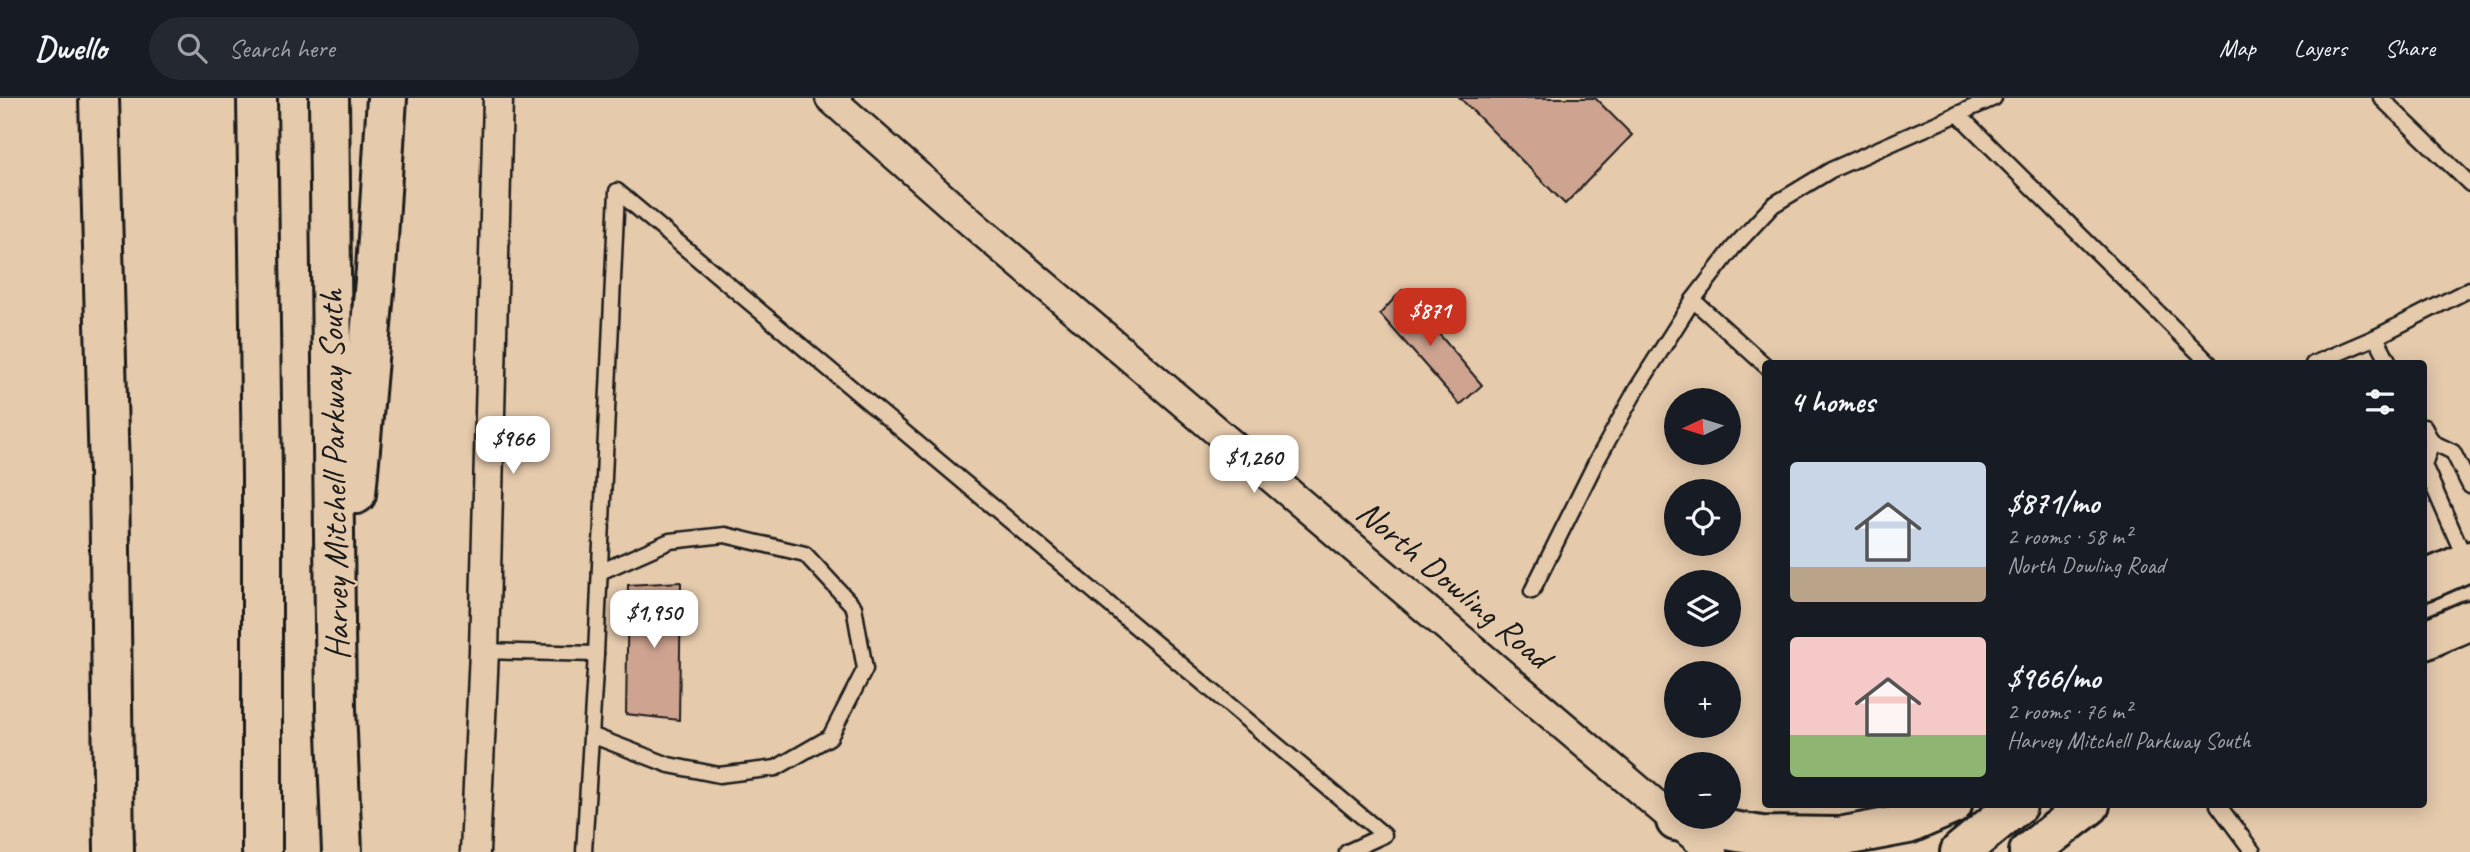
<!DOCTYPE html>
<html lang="en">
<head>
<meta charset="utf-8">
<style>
  :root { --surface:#171b24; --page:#242831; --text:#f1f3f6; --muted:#9ea1a6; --line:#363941; --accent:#c8321e }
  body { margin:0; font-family:Caveat,sans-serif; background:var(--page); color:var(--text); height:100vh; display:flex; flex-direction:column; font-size:26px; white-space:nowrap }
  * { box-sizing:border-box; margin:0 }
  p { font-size:23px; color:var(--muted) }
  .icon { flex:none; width:38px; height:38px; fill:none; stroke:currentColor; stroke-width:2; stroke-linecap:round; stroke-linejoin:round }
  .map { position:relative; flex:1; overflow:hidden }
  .sheet { position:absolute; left:1762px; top:262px; width:665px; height:448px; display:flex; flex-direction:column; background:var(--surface); border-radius:7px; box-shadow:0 4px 18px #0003 }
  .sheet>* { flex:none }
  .needle { width:46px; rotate:266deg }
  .fabs { position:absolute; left:1664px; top:290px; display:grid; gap:14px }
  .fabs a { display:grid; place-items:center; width:77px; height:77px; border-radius:50%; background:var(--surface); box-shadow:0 4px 18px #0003; font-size:35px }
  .price { position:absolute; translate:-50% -60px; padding:0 16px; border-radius:14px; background:#fff; color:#222; font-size:23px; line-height:46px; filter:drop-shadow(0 2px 4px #0008) }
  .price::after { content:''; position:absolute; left:50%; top:42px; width:21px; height:16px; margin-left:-10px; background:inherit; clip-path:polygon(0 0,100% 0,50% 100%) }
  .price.selected { background:var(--accent); color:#fff }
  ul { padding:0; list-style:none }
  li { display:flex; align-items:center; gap:21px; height:175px; padding:0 28px }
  li span { display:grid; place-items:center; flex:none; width:196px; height:140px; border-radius:7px; color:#555 }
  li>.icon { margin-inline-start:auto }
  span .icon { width:84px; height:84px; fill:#fffc; stroke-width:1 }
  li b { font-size:30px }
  h2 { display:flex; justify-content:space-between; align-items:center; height:84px; padding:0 28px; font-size:30px }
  header { display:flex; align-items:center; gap:42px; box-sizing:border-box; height:98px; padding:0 35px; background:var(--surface); border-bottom:2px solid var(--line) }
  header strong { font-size:33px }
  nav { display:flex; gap:38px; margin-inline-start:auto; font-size:24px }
  .search { width:490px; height:63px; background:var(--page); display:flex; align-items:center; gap:18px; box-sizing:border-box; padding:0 24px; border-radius:38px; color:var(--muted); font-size:26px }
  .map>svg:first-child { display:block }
</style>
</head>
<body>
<header>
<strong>Dwello</strong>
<div class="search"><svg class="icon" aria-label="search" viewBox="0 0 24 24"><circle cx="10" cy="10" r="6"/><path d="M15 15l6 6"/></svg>Search here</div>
<nav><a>Map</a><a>Layers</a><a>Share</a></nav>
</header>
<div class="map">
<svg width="2470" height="754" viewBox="0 0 2470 754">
  <rect width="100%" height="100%" fill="#e5caac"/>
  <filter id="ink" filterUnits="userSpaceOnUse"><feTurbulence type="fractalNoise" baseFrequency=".0143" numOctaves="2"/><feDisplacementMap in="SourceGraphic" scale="14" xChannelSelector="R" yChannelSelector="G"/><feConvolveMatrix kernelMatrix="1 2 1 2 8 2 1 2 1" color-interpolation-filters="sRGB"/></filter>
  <g filter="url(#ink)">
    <g fill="#cea390" stroke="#1c1c1c" stroke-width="2">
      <path d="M1460 0H1595L1632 37 1565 106Z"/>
      <path d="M1402 192 1482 287 1460 307 1380 216Z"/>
      <path d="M681 484 679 622 626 616 628 487Z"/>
    </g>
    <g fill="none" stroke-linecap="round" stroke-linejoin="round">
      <g stroke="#1c1c1c" stroke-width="19">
        <g id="lane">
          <path d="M2381 0 2470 86"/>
          <path d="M1958 16 2210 266"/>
          <path d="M2376 239 2390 266"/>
          <path d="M2313 266 2376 239 2470 191"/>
          <path d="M1766 268 1693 202 1733 150 1773 107 1831 72 1994 0"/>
          <path d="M2424 329 2432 344 2453 354 2470 388"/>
          <path d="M2432 344 2424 367 2466 463"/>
          <path d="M1532 493 1595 366 1636 292 1693 202"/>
          <path d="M484 553 596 556"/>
          <path d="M591 637 669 667 719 677 776 670 830 639 865 571 854 509 805 456 725 437 670 443 600 474"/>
          <path d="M2218 707 2253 754"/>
          <path d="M584 754 596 556 617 93 1384 737 1347 754"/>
        </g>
      </g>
      <g stroke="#1c1c1c" stroke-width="33">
        <g id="street">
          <path d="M830 0 975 128 1712 754"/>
          <path d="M475 754 484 553 498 0"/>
        </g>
      </g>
      <g stroke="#1c1c1c" stroke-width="44">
        <g id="secondary">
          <path d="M2424 483 2470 463"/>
          <path d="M2424 542 2470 522"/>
          <path d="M1676 723 1761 738 1839 739 1908 726 1952 707"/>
          <path d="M1960 754 2017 707"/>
          <path d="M2029 754 2090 707"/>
        </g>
      </g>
      <g stroke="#1c1c1c" stroke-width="44">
        <g id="highway">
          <path d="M99 0 109 375 114 754"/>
          <path d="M257 0 262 378V754"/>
          <path d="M329 0 336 611 342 754"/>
          <path d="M356 396 376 171 387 0"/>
        </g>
      </g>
      <use href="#lane" stroke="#e5caac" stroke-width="14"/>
      <use href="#street" stroke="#e5caac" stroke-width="28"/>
      <use href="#secondary" stroke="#e5caac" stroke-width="38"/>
      <use href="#highway" stroke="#e5caac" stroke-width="38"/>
    </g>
  </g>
  <g text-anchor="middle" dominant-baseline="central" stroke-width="5" stroke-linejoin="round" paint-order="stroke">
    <g font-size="35" fill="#1c1c1c" stroke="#e5caac">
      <text transform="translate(334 377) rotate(-91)">Harvey Mitchell Parkway South</text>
      <text transform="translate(1454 486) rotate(40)">North Dowling Road</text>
    </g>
  </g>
</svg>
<div class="fabs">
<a><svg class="needle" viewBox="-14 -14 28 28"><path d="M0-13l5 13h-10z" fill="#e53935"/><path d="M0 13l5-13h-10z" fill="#9ea1a6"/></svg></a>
<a><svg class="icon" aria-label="locate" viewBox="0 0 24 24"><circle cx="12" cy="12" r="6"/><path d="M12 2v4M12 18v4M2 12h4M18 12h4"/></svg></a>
<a><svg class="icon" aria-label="layers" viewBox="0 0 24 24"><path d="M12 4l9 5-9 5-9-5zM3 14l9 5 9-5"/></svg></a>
<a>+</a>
<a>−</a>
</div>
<b class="price selected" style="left:1430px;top:250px">$871</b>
<b class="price" style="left:513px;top:378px">$966</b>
<b class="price" style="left:1254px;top:397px">$1,260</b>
<b class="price" style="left:654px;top:552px">$1,950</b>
<section class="sheet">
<h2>4 homes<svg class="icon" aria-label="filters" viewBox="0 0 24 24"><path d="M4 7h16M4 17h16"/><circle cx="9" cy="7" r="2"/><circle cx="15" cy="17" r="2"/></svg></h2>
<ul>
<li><span style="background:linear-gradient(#c9d6e8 75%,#b9a48a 0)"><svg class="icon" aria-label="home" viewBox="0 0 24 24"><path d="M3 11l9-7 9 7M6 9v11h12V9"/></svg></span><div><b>$871/mo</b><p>2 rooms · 58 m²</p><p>North Dowling Road</p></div></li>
<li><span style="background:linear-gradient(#f6c9c9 70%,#8fb573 0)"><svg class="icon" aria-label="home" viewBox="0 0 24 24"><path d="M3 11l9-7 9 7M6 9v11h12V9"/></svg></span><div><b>$966/mo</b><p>2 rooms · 76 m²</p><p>Harvey Mitchell Parkway South</p></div></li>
</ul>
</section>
</div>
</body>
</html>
